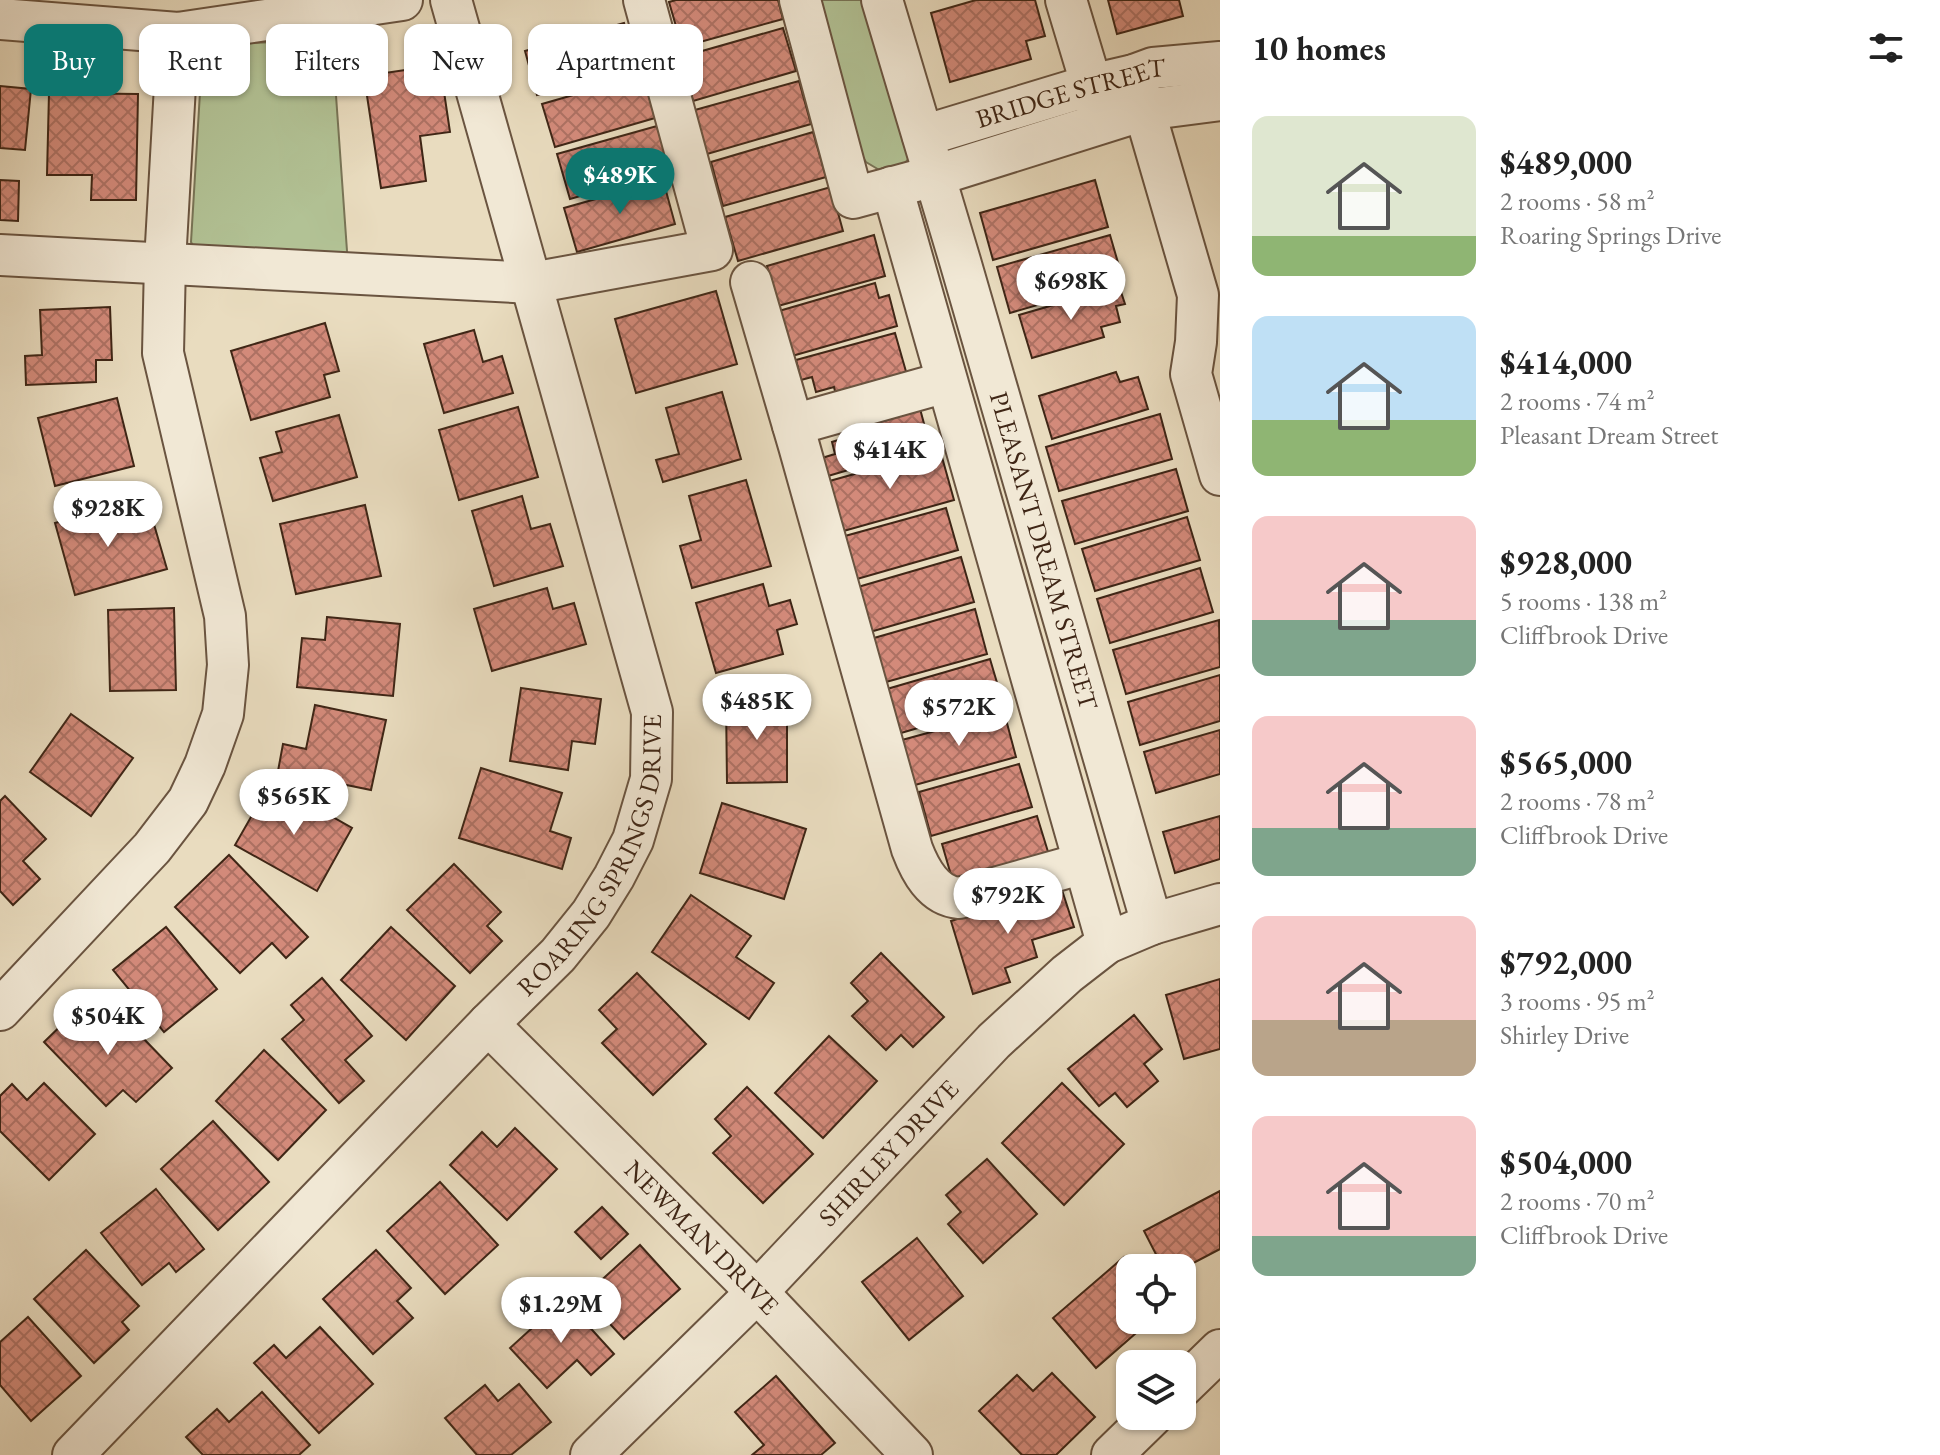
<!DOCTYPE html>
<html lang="en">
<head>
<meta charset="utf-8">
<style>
  :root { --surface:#fff; --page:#f2f2f2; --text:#222; --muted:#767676; --accent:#0f766e }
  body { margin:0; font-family:"EB Garamond",serif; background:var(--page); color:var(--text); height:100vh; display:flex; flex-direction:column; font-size:30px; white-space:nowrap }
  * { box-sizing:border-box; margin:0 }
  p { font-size:26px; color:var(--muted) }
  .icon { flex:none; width:44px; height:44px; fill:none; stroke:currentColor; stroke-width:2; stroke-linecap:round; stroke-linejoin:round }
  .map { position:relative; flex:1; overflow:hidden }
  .sheet { display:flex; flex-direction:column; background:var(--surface); width:720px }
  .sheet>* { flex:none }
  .guide { position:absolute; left:24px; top:24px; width:760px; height:72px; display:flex; gap:16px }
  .fabs { position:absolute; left:1116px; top:1254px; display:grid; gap:16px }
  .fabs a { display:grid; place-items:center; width:80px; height:80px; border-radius:16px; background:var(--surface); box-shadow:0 2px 6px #0004; font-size:40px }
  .price { position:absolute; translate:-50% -68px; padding:0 18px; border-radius:28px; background:#fff; color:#222; font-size:26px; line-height:52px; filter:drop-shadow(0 2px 4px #0008) }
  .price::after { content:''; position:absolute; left:50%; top:48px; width:24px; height:18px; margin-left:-12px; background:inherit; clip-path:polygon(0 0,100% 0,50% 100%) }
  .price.active { background:var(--accent); color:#fff }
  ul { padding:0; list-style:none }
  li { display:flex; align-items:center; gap:24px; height:200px; padding:0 32px }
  li span { display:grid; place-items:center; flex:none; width:224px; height:160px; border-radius:16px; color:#555 }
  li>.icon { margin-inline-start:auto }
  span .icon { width:96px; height:96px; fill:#fffc; stroke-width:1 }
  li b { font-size:34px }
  h2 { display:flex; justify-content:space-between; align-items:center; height:96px; padding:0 32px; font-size:34px }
  .pill { padding:0 28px; border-radius:16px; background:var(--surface); box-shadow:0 2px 6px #0004; font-size:28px; line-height:72px }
  .pill.active { background:var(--accent); color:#fff }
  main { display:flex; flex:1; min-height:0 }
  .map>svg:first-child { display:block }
</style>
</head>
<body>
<main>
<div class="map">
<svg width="1220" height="1455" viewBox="0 0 1220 1455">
  <defs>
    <pattern id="building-cross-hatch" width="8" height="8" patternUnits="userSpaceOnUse" patternTransform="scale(2)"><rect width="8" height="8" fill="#d38a7a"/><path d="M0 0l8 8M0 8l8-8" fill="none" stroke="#ad7163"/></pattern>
  </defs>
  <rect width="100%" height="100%" fill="#e9dcbf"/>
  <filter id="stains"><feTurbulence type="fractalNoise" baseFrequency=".0025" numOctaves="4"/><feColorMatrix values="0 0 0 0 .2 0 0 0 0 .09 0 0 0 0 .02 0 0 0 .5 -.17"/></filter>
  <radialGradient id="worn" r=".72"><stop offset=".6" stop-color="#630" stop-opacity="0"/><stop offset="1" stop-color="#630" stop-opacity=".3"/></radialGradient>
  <g fill="#b2c295" stroke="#787456" stroke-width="2">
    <path d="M817 0H875L911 156 905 163 881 171 866 162 861 154Z"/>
    <path d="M332 39 348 265 195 250 191 242 202 59 213 45Z"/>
  </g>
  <g fill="url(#building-cross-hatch)" stroke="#3f2616" stroke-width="2">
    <path d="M676 0H778L783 19 682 47 669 2Z"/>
    <path d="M976 0H1035L1045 36 1026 41 1031 59 950 82 931 13Z"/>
    <path d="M1108 0H1179L1183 16 1117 34Z"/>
    <path d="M624 23 637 67 537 95 525 51Z"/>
    <path d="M783 28 796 71 693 101 681 57Z"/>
    <path d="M440 65 450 132 420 136 426 181 381 188 364 76Z"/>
    <path d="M643 75 655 118 555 147 542 104Z"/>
    <path d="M799 81 811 124 707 154 695 110Z"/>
    <path d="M0 86 31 89 25 150 0 148Z"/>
    <path d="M49 93 138 94 136 200H91L92 175H47Z"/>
    <path d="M657 126 670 170 570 199 557 154Z"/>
    <path d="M813 132 826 177 723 206 711 162Z"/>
    <path d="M0 180 19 181 18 221 0 220Z"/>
    <path d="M663 180 675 224 577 252 564 208Z"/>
    <path d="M1095 180 1108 227 993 260 980 213Z"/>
    <path d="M831 187 843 231 738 261 725 217Z"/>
    <path d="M874 235 885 276 778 306 767 266Z"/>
    <path d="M1110 235 1123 280 1010 313 997 267Z"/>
    <path d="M875 283 879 298 889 295 897 326 792 356 779 311Z"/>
    <path d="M1119 286 1125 304 1116 306 1120 322 1101 327 1104 337 1032 358 1019 315Z"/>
    <path d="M716 291 737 364 636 393 615 319Z"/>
    <path d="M110 307 112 360H96V382L26 385 25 356 42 355 40 310Z"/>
    <path d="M325 323 339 371 324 375 330 397 251 420 231 351Z"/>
    <path d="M474 330 483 362 502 356 513 393 444 413 424 344Z"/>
    <path d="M895 333 907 375 836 395 834 387 816 392 812 377 801 380 796 360Z"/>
    <path d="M1116 372 1120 382 1138 377 1148 409 1052 439 1039 396Z"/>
    <path d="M722 392 741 459 663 482 656 460 679 454 666 408Z"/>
    <path d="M117 398 134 466 55 486 38 418Z"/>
    <path d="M919 405 930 446 828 476 822 458 835 454 832 442 851 436 847 426Z"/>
    <path d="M518 407 538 477 459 500 439 430Z"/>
    <path d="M1160 414 1172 459 1059 491 1046 447Z"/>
    <path d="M339 415 357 477 273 501 260 458 282 452 276 432Z"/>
    <path d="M940 450 954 500 840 532 826 482Z"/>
    <path d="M1176 469 1188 511 1075 544 1062 501Z"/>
    <path d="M746 480 771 566 692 588 680 546 701 540 689 496Z"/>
    <path d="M522 496 531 529 550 524 563 566 494 586 472 511Z"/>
    <path d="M124 504 131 527 153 521 167 569 75 595 55 523Z"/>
    <path d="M365 505 381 576 296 594 280 524Z"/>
    <path d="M946 508 958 550 857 579 845 536Z"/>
    <path d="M1187 517 1200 560 1095 591 1082 549Z"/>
    <path d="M961 557 974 602 870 632 858 587Z"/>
    <path d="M1200 568 1213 612 1110 643 1097 599Z"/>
    <path d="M763 584 769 606 790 600 797 624 777 630 783 654 716 673 696 603Z"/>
    <path d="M547 588 553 609 574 603 586 644 492 671 474 609Z"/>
    <path d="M174 608 176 690 110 691 108 610Z"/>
    <path d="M975 609 987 654 886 682 874 638Z"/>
    <path d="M327 617 400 624 393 696 297 687 302 638 325 640Z"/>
    <path d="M1219 620 1220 667 1126 694 1113 650Z"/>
    <path d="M990 659 1003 703 901 733 887 689Z"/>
    <path d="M1220 675V721L1140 745 1128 702Z"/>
    <path d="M521 688 601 699 595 744 572 741 568 770 510 761Z"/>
    <path d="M726 701H787V782L727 783Z"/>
    <path d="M315 705 386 720 371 790 278 771 283 744 306 749Z"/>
    <path d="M1004 712 1016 757 915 785 902 740Z"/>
    <path d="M71 714 133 758 91 816 30 772Z"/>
    <path d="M1220 730V774L1156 793 1144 752Z"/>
    <path d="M1019 764 1032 807 931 836 919 792Z"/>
    <path d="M481 768 562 793 550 831 571 838 562 869 459 838Z"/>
    <path d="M271 782 352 828 317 891 235 845Z"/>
    <path d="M5 796 46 839 23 861 40 879 13 905 0 891V801Z"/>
    <path d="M722 803 806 829 784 899 700 873Z"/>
    <path d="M1037 816 1049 855 953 882 942 844Z"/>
    <path d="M1220 816V859L1175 873 1163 832Z"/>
    <path d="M229 855 308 937 286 958 272 943 240 973 175 907Z"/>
    <path d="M454 864 501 912 487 926 502 941 470 973 407 910Z"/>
    <path d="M1061 887 1074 927 1032 940 1037 957 1005 968 1010 982 973 994 951 921Z"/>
    <path d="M691 895 751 936 736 957 774 983 749 1019 652 952Z"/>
    <path d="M166 927 217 989 164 1032 113 970Z"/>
    <path d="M391 927 455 986 406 1040 341 980Z"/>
    <path d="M881 953 944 1017 913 1047 901 1035 886 1050 852 1016 868 1001 851 983Z"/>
    <path d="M637 973 706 1044 653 1095 602 1043 617 1029 599 1010Z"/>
    <path d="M322 978 372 1036 345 1060 364 1081 339 1103 282 1039 304 1020 291 1005Z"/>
    <path d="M1220 979V1049L1184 1059 1166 995Z"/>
    <path d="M78 1009 98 1029 117 1011 172 1068 136 1102 123 1090 106 1106 44 1042Z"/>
    <path d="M1134 1015 1162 1049 1144 1064 1158 1081 1127 1107 1115 1093 1099 1106 1068 1069Z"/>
    <path d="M829 1036 877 1081 823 1138 775 1093Z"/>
    <path d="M264 1050 326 1110 278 1160 216 1101Z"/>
    <path d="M44 1083 95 1134 49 1180 0 1131V1096L12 1084 27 1100Z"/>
    <path d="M1062 1083 1124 1144 1064 1205 1002 1143Z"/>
    <path d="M747 1087 813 1154 763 1203 713 1153 731 1136 715 1119Z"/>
    <path d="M213 1121 269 1182 218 1230 161 1169Z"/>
    <path d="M515 1128 557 1169 507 1220 450 1165 482 1132 497 1147Z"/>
    <path d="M987 1159 1037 1214 983 1263 948 1224 961 1212 946 1195Z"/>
    <path d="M440 1182 498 1245 445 1294 387 1231Z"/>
    <path d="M156 1189 204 1249 176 1272 169 1263 142 1285 101 1233Z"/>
    <path d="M1220 1191V1249L1182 1269 1163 1268 1144 1231Z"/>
    <path d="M602 1207 628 1234 601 1259 575 1232Z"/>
    <path d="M917 1238 963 1296 909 1340 862 1282Z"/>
    <path d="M640 1245 680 1289 624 1339 584 1296Z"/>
    <path d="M86 1250 139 1306 122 1322 129 1330 94 1363 34 1299Z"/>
    <path d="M376 1250 411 1288 397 1301 413 1318 373 1354 323 1299Z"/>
    <path d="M1124 1257 1134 1268H1130V1320H1151L1096 1368 1053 1318Z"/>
    <path d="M564 1299 614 1354 591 1375 577 1360 547 1388 510 1348Z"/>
    <path d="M28 1317 81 1376 31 1421 0 1385V1342Z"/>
    <path d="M320 1327 373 1384 319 1433 254 1363 274 1345 286 1358Z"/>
    <path d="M1052 1373 1095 1417 1056 1455H1022L979 1411 1017 1375 1033 1391Z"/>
    <path d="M776 1376 835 1443 821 1455H752L764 1445 735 1412Z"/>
    <path d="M519 1384 551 1422 511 1455H477L445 1418 485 1385 498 1401Z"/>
    <path d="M262 1392 310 1445 299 1455H203L186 1437 217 1409 229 1422Z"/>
  </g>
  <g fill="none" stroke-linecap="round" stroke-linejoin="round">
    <g stroke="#6a5440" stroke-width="44">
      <g id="minor">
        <path d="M800 0 853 198 934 176 1144 110 1220 100"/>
        <path id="s1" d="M882 0 960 261 1152 924"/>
        <path d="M1066 0 1099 110"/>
        <path d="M0 19 178 33 402 0"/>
        <path d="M1134 75 1198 295 1196 342 1191 374 1220 475"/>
        <path id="s2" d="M923 136 1091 85 1134 75 1153 68 1220 62"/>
        <path d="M892 187 1107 943"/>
        <path d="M0 255 532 283 712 250 644 0"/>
        <path d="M751 282 799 446 912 849C920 870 933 896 959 898L1084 863"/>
        <path d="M793 425 946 382"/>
        <path d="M0 1010 152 848 188 801 205 765 223 714 228 665 225 616 163 353 165 262 178 33"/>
        <path id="s3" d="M488 1024 757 1292 912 1455"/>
        <path d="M1182 1387 1220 1350"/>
        <path id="s4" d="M73 1455 488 1024 558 955 591 914 614 877 633 840 651 779 652 712 451 0"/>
        <path id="s5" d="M591 1455 757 1292 994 1041 1067 974 1107 943 1152 924 1220 904"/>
        <path d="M1112 1455 1152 1416"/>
      </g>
    </g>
    <use href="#minor" stroke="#f1e8d5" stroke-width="40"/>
  </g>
  <g text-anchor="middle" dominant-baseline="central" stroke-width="6" stroke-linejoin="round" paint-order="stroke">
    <g font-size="26" fill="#3f2616" stroke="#f1e8d5">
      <text stroke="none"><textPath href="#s2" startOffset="154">BRIDGE STREET</textPath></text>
      <text stroke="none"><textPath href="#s1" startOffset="574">PLEASANT DREAM STREET</textPath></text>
      <text stroke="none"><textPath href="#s4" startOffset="804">ROARING SPRINGS DRIVE</textPath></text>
      <text stroke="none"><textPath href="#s5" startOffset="424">SHIRLEY DRIVE</textPath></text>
      <text stroke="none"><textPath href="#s3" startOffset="302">NEWMAN DRIVE</textPath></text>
    </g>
  </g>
  <rect width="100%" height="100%" filter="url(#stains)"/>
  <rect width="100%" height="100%" fill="url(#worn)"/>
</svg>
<div class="fabs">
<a><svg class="icon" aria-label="locate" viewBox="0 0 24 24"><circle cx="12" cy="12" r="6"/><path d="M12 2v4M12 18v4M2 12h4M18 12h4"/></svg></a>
<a><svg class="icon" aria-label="layers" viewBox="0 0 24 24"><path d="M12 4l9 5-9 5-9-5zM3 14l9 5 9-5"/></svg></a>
</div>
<b class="price active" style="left:620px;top:216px">$489K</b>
<b class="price" style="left:1071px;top:322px">$698K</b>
<b class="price" style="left:890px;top:491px">$414K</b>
<b class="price" style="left:108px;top:549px">$928K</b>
<b class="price" style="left:757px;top:742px">$485K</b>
<b class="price" style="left:959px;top:748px">$572K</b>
<b class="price" style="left:294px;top:837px">$565K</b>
<b class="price" style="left:1008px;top:936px">$792K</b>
<b class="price" style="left:108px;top:1057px">$504K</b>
<b class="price" style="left:561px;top:1345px">$1.29M</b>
<div class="guide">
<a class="pill active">Buy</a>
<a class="pill">Rent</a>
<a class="pill">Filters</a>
<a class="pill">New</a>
<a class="pill">Apartment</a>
</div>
</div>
<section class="sheet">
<h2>10 homes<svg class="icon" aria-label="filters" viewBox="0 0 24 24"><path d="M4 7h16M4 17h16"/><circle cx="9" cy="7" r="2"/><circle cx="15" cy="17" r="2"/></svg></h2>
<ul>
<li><span style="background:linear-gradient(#dfe7d0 75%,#8fb573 0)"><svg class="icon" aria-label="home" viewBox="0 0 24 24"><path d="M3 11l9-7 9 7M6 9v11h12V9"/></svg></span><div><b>$489,000</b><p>2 rooms · 58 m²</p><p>Roaring Springs Drive</p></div></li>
<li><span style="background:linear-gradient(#bfe0f5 65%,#8fb573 0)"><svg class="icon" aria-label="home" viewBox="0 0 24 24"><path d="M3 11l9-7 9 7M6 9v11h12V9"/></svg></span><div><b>$414,000</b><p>2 rooms · 74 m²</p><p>Pleasant Dream Street</p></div></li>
<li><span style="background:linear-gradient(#f6c9c9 65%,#7fa58c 0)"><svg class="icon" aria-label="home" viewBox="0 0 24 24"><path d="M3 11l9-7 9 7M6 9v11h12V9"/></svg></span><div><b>$928,000</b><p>5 rooms · 138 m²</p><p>Cliffbrook Drive</p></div></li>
<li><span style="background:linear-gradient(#f6c9c9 70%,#7fa58c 0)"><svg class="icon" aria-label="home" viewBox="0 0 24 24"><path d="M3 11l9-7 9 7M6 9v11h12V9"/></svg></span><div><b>$565,000</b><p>2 rooms · 78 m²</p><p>Cliffbrook Drive</p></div></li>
<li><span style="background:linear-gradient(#f6c9c9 65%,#b9a48a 0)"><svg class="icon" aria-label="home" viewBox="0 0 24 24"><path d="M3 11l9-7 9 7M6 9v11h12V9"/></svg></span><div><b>$792,000</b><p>3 rooms · 95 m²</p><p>Shirley Drive</p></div></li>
<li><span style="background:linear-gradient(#f6c9c9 75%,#7fa58c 0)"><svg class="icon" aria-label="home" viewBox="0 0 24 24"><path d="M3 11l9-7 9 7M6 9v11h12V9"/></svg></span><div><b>$504,000</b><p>2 rooms · 70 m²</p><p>Cliffbrook Drive</p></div></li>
</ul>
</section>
</main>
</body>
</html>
